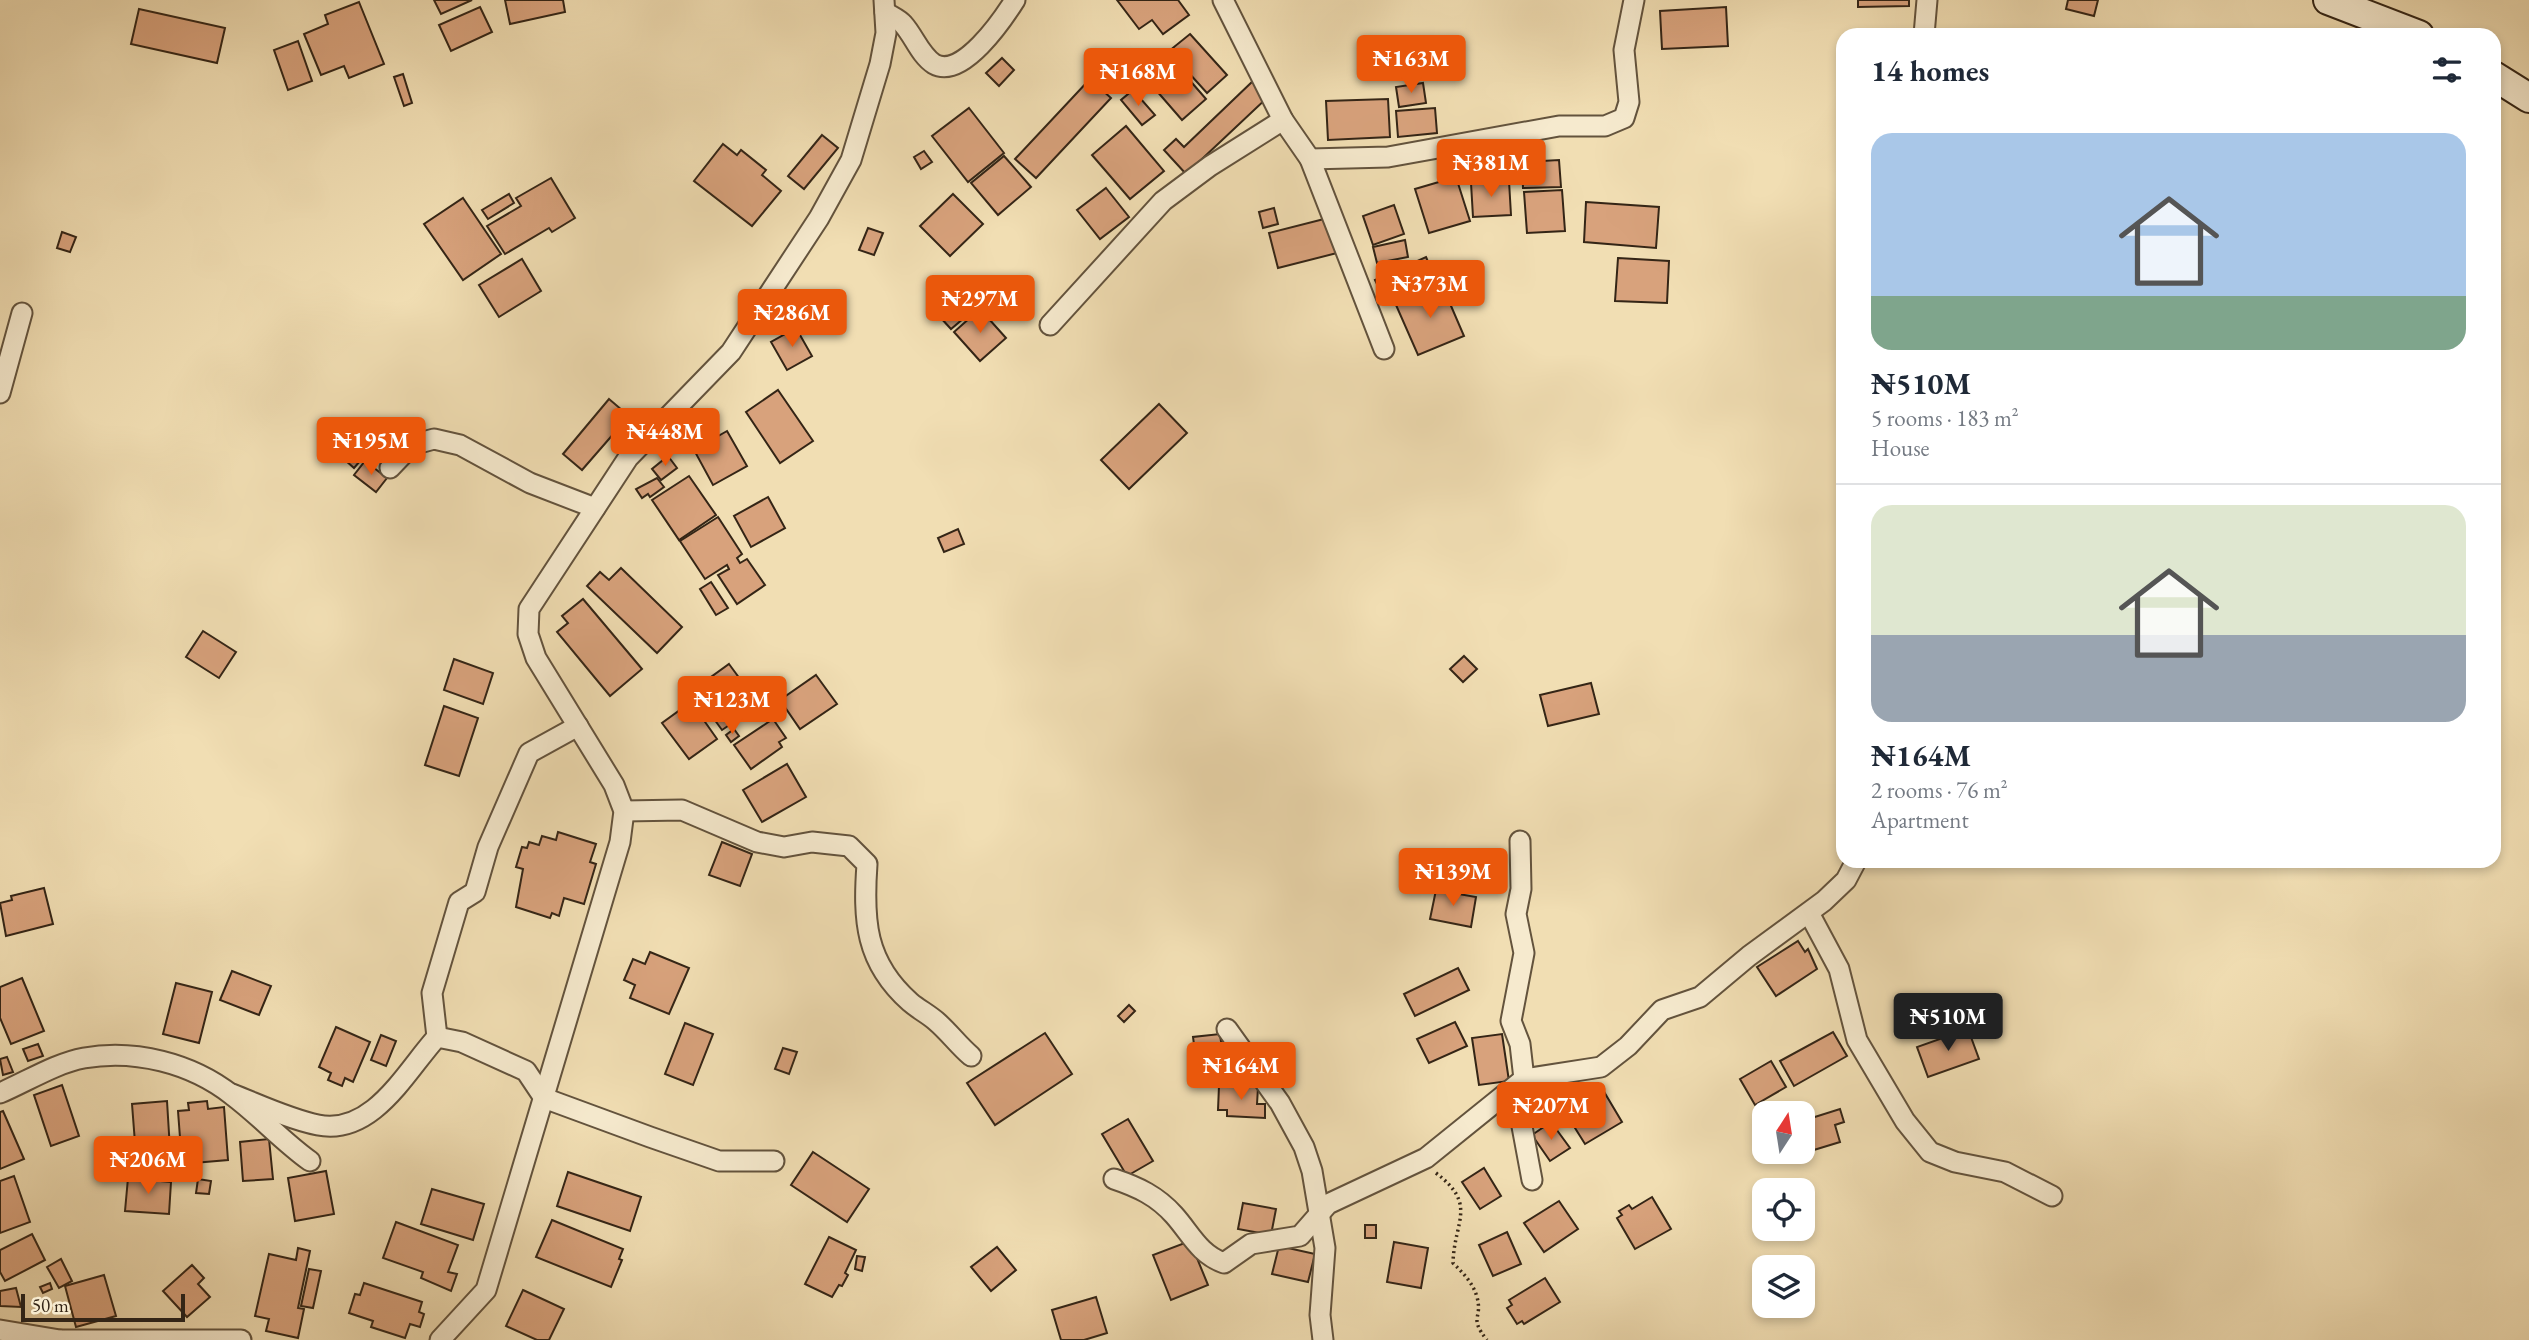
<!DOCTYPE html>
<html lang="en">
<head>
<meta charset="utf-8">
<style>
  :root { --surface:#fff; --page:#f2f2f3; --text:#1f2937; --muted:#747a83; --line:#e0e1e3; --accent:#ea580c }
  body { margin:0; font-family:"EB Garamond",serif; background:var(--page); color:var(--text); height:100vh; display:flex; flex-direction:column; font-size:26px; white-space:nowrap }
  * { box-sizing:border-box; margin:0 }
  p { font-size:23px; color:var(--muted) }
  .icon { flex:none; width:38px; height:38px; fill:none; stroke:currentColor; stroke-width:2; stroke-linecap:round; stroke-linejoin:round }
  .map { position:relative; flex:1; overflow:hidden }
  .drawer { position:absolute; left:1836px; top:28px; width:665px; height:840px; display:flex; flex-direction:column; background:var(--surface); border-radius:21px; box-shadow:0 4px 10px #0003 }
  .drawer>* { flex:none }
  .needle { width:46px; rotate:12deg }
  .tools { position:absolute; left:1752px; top:1101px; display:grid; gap:14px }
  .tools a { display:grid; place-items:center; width:63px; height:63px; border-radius:14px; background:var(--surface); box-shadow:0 4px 10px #0003; font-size:35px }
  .scale { position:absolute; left:21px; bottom:18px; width:164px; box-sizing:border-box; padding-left:7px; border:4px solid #342516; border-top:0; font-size:19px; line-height:24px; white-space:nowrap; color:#342516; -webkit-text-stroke:5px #f6eace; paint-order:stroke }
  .price { position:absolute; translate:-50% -60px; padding:0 16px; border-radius:7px; background:var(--accent); color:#fff; font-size:23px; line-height:46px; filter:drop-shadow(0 2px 4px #0008) }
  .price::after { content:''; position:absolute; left:50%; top:42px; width:21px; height:16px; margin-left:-10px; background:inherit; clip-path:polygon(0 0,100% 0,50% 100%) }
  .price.active { background:#222; color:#fff }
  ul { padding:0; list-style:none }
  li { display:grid; align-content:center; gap:14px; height:371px; padding:0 35px }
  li+li { border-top:2px solid var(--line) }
  li span { display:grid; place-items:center; height:217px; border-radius:21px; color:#555 }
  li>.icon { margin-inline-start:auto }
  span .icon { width:126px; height:126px; fill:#fffc; stroke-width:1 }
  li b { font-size:30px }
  h2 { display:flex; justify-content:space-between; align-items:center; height:84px; padding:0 35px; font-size:30px }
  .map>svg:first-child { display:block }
</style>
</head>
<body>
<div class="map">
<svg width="2529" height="1340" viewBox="0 0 2529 1340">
  <rect width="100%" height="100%" fill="#f1deb3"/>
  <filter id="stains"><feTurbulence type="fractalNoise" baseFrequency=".00286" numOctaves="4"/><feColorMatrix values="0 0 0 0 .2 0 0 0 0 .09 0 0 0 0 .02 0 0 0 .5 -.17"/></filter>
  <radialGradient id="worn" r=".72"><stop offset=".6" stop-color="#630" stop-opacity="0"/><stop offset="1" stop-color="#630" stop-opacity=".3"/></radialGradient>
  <g fill="#d8a27c" stroke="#342516" stroke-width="2">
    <path d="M434 0H472L441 14Z"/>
    <path d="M505 0H563L565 12 510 24Z"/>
    <path d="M1117 0H1178L1189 15 1163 34 1152 20 1139 29Z"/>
    <path d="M1858 0H1909V6L1858 7Z"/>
    <path d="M2068 0H2098L2094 16 2066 9Z"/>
    <path d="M359 2 384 64 349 78 344 66 321 75 304 34 328 24 325 15Z"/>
    <path d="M480 7 492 32 451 51 439 25Z"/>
    <path d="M1726 7 1728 46 1662 49 1660 11Z"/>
    <path d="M139 9 225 28 217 63 131 44Z"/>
    <path d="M1190 34 1227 75 1207 93 1169 51Z"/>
    <path d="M298 41 312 81 288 90 274 50Z"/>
    <path d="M1002 58 1014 70 999 86 986 73Z"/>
    <path d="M1173 61 1206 99 1182 120 1149 82Z"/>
    <path d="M403 74 412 103 404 106 394 77Z"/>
    <path d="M1090 79 1111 98 1036 178 1015 159Z"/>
    <path d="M1254 80 1269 96 1186 174 1164 150 1176 139 1184 147Z"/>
    <path d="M1423 83 1426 103 1399 107 1396 87Z"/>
    <path d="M1133 90 1155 115 1142 125 1121 100Z"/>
    <path d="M1388 99 1390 137 1328 140 1326 101Z"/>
    <path d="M969 108 1004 153 968 182 932 136Z"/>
    <path d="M1435 108 1437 133 1398 137 1396 111Z"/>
    <path d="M1126 126 1164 171 1130 199 1092 155Z"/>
    <path d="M822 135 838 148 804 189 788 176Z"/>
    <path d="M723 144 737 155 741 150 766 170 762 175 781 191 752 226 694 181Z"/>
    <path d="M924 151 932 162 921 169 914 157Z"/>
    <path d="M1004 156 1031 187 998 215 971 183Z"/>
    <path d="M1468 156 1489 157V179L1467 178Z"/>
    <path d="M1559 160 1561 187 1523 188 1522 162Z"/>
    <path d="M1456 177 1470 221 1429 233 1415 189Z"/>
    <path d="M551 178 575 218 552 232 549 228 505 254 487 226 521 206 516 198Z"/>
    <path d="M1509 181 1511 215 1473 217 1471 183Z"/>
    <path d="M1106 188 1129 217 1100 239 1077 210Z"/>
    <path d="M1562 190 1565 231 1527 233 1524 192Z"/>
    <path d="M509 194 514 203 488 219 482 210Z"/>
    <path d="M953 194 983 224 950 256 920 226Z"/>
    <path d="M463 198 501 254 463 280 424 224Z"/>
    <path d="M1586 202 1659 207 1656 248 1584 242Z"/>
    <path d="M1394 205 1404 234 1373 245 1363 216Z"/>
    <path d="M1274 208 1278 224 1263 228 1259 212Z"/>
    <path d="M1328 218 1337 253 1278 268 1269 233Z"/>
    <path d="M868 228 883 233 874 255 859 250Z"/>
    <path d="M62 232 76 237 70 252 57 248Z"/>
    <path d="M1405 240 1408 257 1377 263 1373 247Z"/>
    <path d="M1426 257 1436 281 1386 303 1375 280Z"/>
    <path d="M1618 258 1669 261 1667 303 1615 301Z"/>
    <path d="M522 259 541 291 499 317 479 285Z"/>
    <path d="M956 282 977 307 951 329 929 305Z"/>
    <path d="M1442 285 1464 336 1418 355 1396 305Z"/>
    <path d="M980 309 1006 338 980 361 954 332Z"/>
    <path d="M796 328 812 356 787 370 771 342Z"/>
    <path d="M778 390 813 441 780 463 746 412Z"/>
    <path d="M609 399 629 416 582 470 563 454Z"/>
    <path d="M1159 404 1187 433 1129 489 1101 460Z"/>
    <path d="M727 431 747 466 713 485 694 450Z"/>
    <path d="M353 433 363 442 358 447 366 454 354 468 336 452Z"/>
    <path d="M668 456 677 468 661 480 652 469Z"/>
    <path d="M365 461 387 478 376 492 354 475Z"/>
    <path d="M689 476 716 515 679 540 652 500Z"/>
    <path d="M657 478 664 487 650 497 648 494 642 498 636 489Z"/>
    <path d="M768 497 785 528 751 547 734 516Z"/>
    <path d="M718 517 742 554 737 558 740 563 747 559 765 585 737 604 718 575 729 569 727 565 705 579 680 541Z"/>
    <path d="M958 529 964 544 944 552 938 538Z"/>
    <path d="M621 568 682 627 657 653 587 586 600 572 609 580Z"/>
    <path d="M711 582 728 608 716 615 700 589Z"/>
    <path d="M583 599 642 669 610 696 557 632 568 623 562 616Z"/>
    <path d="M203 631 236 652 219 678 186 657Z"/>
    <path d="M1464 656 1477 669 1463 682 1450 669Z"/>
    <path d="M454 659 493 673 483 704 444 690Z"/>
    <path d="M729 664 759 705 722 730 693 690Z"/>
    <path d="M816 675 837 704 800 729 780 700Z"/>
    <path d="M1591 683 1599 714 1548 726 1540 695Z"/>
    <path d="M691 702 717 739 689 759 662 723Z"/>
    <path d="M444 706 478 718 459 776 425 765Z"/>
    <path d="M773 719 786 738 779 742 782 747 751 769 734 745Z"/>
    <path d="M734 729 739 736 731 742 726 735Z"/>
    <path d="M787 764 806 797 762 822 743 790Z"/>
    <path d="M558 832 596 844 590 862 596 864 584 904 564 898 559 916 552 913 550 918 516 907 523 869 516 867 522 847 527 848 529 842 539 845 542 836 556 840Z"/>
    <path d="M722 842 752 854 740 886 709 875Z"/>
    <path d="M44 888 53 924 6 936 0 903 12 900 11 896Z"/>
    <path d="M1436 890 1476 897 1471 927 1430 919Z"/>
    <path d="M1798 941 1805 952 1808 949 1817 969 1776 996 1757 967Z"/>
    <path d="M650 952 689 968 669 1014 630 998 635 985 624 980 633 959 645 964Z"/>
    <path d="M1458 968 1469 990 1415 1016 1404 994Z"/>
    <path d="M232 971 271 986 259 1015 220 1000Z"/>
    <path d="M22 978 44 1031 11 1044 0 1018V987Z"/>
    <path d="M176 983 212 992 199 1043 163 1034Z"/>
    <path d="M1129 1005 1135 1011 1124 1022 1118 1016Z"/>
    <path d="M1455 1022 1467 1046 1429 1063 1417 1039Z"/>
    <path d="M685 1023 713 1034 693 1085 665 1074Z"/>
    <path d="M336 1027 370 1042 353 1082 345 1078 342 1086 328 1080 331 1073 319 1067Z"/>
    <path d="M1968 1029 1979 1059 1928 1077 1917 1047Z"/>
    <path d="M1833 1032 1847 1056 1794 1086 1780 1061Z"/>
    <path d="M1045 1033 1072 1074 995 1125 967 1083Z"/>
    <path d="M1220 1034 1224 1064 1197 1067 1193 1037Z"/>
    <path d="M1502 1034 1509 1081 1479 1085 1472 1038Z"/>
    <path d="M381 1035 396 1041 386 1066 371 1060Z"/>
    <path d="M38 1044 43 1056 28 1061 23 1049Z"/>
    <path d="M783 1048 797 1052 789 1074 775 1069Z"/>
    <path d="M7 1057 13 1072 3 1075 0 1059Z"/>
    <path d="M1771 1061 1786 1087 1755 1105 1740 1079Z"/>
    <path d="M62 1085 79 1136 51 1146 34 1095Z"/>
    <path d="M1219 1086 1258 1087 1257 1104H1265V1118L1227 1116V1110H1218Z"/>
    <path d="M1603 1090 1622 1122 1585 1144 1565 1112Z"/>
    <path d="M167 1101 171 1166 137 1169 132 1104Z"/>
    <path d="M207 1101 208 1109 224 1107 228 1160 182 1164 178 1111 189 1110 188 1103Z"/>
    <path d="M1840 1109 1844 1122 1835 1125 1840 1142 1781 1160 1778 1152H1802V1121Z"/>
    <path d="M3 1111 24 1159 0 1169V1112Z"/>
    <path d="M1128 1119 1153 1161 1127 1176 1102 1134Z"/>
    <path d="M1551 1122 1570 1148 1550 1161 1532 1135Z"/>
    <path d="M269 1139 273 1179 243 1181 240 1142Z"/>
    <path d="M813 1152 869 1189 847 1222 791 1185Z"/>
    <path d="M1484 1168 1501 1196 1480 1209 1462 1182Z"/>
    <path d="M326 1171 334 1214 295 1221 288 1178Z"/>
    <path d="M568 1172 641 1197 630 1231 557 1206Z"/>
    <path d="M14 1176 30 1222 0 1233V1181Z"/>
    <path d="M128 1178 171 1182 169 1214 125 1211Z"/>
    <path d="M198 1179 211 1181 209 1194 196 1193Z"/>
    <path d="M432 1189 484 1204 473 1240 421 1224Z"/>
    <path d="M1652 1197 1671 1229 1635 1249 1617 1218 1622 1215 1619 1211 1629 1205 1632 1209Z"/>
    <path d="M1559 1201 1578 1229 1544 1252 1524 1223Z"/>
    <path d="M1243 1203 1276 1209 1271 1235 1238 1229Z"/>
    <path d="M552 1220 623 1249 619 1259 622 1260 611 1287 536 1257Z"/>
    <path d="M396 1222 458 1245 448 1272 457 1274 451 1291 421 1278 423 1272 383 1258Z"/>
    <rect x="1365" y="1225" width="11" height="13"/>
    <path d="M1507 1232 1521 1264 1493 1276 1479 1245Z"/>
    <path d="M32 1234 45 1260 5 1281 0 1272V1250Z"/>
    <path d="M829 1237 856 1250 845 1273 848 1275 842 1286 839 1285 832 1297 805 1284Z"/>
    <path d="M1190 1241 1208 1285 1171 1300 1153 1255Z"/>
    <path d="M1394 1242 1428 1248 1421 1288 1387 1282Z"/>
    <path d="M1279 1246 1315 1254 1308 1282 1272 1274Z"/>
    <path d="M997 1247 1016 1270 991 1291 971 1267Z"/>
    <path d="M298 1248 310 1251 298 1308 304 1309 298 1338 266 1331 269 1319 255 1316 269 1254 296 1260Z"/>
    <path d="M857 1256 865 1257 862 1271 855 1269Z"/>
    <path d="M61 1259 72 1281 59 1288 47 1267Z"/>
    <path d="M192 1265 204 1278 198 1284 210 1297 187 1317 163 1291Z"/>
    <path d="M309 1269 321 1271 313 1308 301 1306Z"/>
    <path d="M104 1275 116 1316 76 1327 65 1286Z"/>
    <path d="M1545 1278 1560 1302 1524 1324 1522 1321 1517 1324 1507 1308 1512 1305 1509 1300Z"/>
    <path d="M50 1283 52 1289 43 1293 40 1287Z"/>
    <path d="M364 1283 422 1302 419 1312 424 1314 420 1327 410 1324 405 1338 371 1327 373 1321 349 1313 355 1294 360 1295Z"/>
    <path d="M16 1288 21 1307 0 1306V1291Z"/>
    <path d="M523 1290 564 1309 549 1340H537L506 1326Z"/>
    <path d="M1096 1297 1107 1333 1084 1340H1061L1052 1310Z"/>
  </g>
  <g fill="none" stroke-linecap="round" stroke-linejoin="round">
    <g stroke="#63533d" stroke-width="23">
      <g id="street">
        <path d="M1223 0 1283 120 1310 159 1384 349"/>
        <path d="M885 12C891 16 899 19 903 24 914 36 920 55 934 64 962 80 1003 19 1015 0"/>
        <path d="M1924 35 1927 0"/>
        <path d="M1310 159 1388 157 1559 126H1605L1624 118 1629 102 1624 50 1634 0"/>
        <path d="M1050 325 1163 201 1210 166 1283 120"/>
        <path d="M0 393 22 313"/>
        <path d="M390 468 412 445 434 439 460 445 530 483 595 508"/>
        <path d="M624 811 682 810 757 842 784 847 812 842 849 846 867 864C863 920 865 962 910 1002 918 1009 928 1014 936 1021 949 1032 958 1045 971 1056"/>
        <path d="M1520 841 1521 889 1516 914 1524 953 1511 1021 1520 1044 1524 1079 1520 1096 1521 1121 1532 1180"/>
        <path d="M1809 913 1839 969 1857 1040 1905 1121 1930 1152 1955 1162 2005 1172 2052 1196"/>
        <path d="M1227 1029 1280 1103 1304 1147 1312 1171 1325 1248 1320 1315 1323 1340"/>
        <path d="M437 1037 432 993 459 902 475 892 488 847 529 753 578 726"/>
        <path d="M0 1093C26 1082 56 1063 84 1058 135 1049 191 1063 232 1095 259 1115 282 1141 310 1161"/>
        <path d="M232 1094C260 1105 289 1119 318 1125 373 1136 406 1071 437 1037L462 1042 526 1071 544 1098 650 1137 719 1161H774"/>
        <path d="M1114 1179C1138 1187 1157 1196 1174 1215 1191 1234 1199 1254 1224 1263L1251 1244 1300 1236 1328 1204 1426 1158 1524 1079 1601 1067 1628 1046 1662 1010 1700 997 1749 956 1824 901 1846 880 1856 861"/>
        <path d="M0 1330 60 1340"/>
        <path d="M61 1340H241"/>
        <path d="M440 1340 486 1290 620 842 624 811 614 785 536 658 528 634 529 609 628 458 731 352 819 218 851 160 880 64 886 33 884 0"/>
      </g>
    </g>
    <g stroke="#342516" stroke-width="32">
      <g id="secondary">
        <path d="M2328 0 2419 35"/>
        <path d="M2494 76 2529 98"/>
      </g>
    </g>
    <path stroke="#342516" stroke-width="3.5" stroke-dasharray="2 3.5" stroke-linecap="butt" d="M1436 1173C1478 1205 1454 1221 1453 1263 1463 1273 1473 1283 1477 1297 1483 1320 1468 1316 1487 1340"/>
    <use href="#street" stroke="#f6eace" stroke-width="19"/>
    <use href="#secondary" stroke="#f6eace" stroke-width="28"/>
  </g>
  <rect width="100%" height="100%" filter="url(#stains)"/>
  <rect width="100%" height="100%" fill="url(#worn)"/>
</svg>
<div class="tools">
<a><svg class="needle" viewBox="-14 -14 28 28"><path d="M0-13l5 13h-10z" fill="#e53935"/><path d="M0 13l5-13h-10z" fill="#747a83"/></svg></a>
<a><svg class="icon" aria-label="locate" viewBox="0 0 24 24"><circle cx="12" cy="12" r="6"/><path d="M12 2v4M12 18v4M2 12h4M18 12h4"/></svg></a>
<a><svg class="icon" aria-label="layers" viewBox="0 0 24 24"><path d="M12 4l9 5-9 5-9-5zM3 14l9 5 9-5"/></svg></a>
</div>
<div class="scale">50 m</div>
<b class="price" style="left:1411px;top:95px">₦163M</b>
<b class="price" style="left:1138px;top:108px">₦168M</b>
<b class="price" style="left:1491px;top:199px">₦381M</b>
<b class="price" style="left:1430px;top:320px">₦373M</b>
<b class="price" style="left:980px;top:335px">₦297M</b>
<b class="price" style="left:792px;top:349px">₦286M</b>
<b class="price" style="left:665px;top:468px">₦448M</b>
<b class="price" style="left:371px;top:477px">₦195M</b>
<b class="price" style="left:732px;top:736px">₦123M</b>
<b class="price" style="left:1453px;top:908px">₦139M</b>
<b class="price active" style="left:1948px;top:1053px">₦510M</b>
<b class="price" style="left:1241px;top:1102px">₦164M</b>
<b class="price" style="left:1551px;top:1142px">₦207M</b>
<b class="price" style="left:148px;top:1196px">₦206M</b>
<section class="drawer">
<h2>14 homes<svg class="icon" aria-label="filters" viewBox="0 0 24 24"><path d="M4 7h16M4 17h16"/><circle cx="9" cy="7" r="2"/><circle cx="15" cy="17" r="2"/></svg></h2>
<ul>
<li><span style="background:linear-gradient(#a9c7e8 75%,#7fa58c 0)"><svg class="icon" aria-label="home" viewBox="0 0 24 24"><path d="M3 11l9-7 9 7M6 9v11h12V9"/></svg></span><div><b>₦510M</b><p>5 rooms · 183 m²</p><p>House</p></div></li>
<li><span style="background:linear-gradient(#dfe7d0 60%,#9aa5b1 0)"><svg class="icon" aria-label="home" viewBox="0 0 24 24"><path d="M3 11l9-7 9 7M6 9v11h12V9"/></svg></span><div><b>₦164M</b><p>2 rooms · 76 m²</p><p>Apartment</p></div></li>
</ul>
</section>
</div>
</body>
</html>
